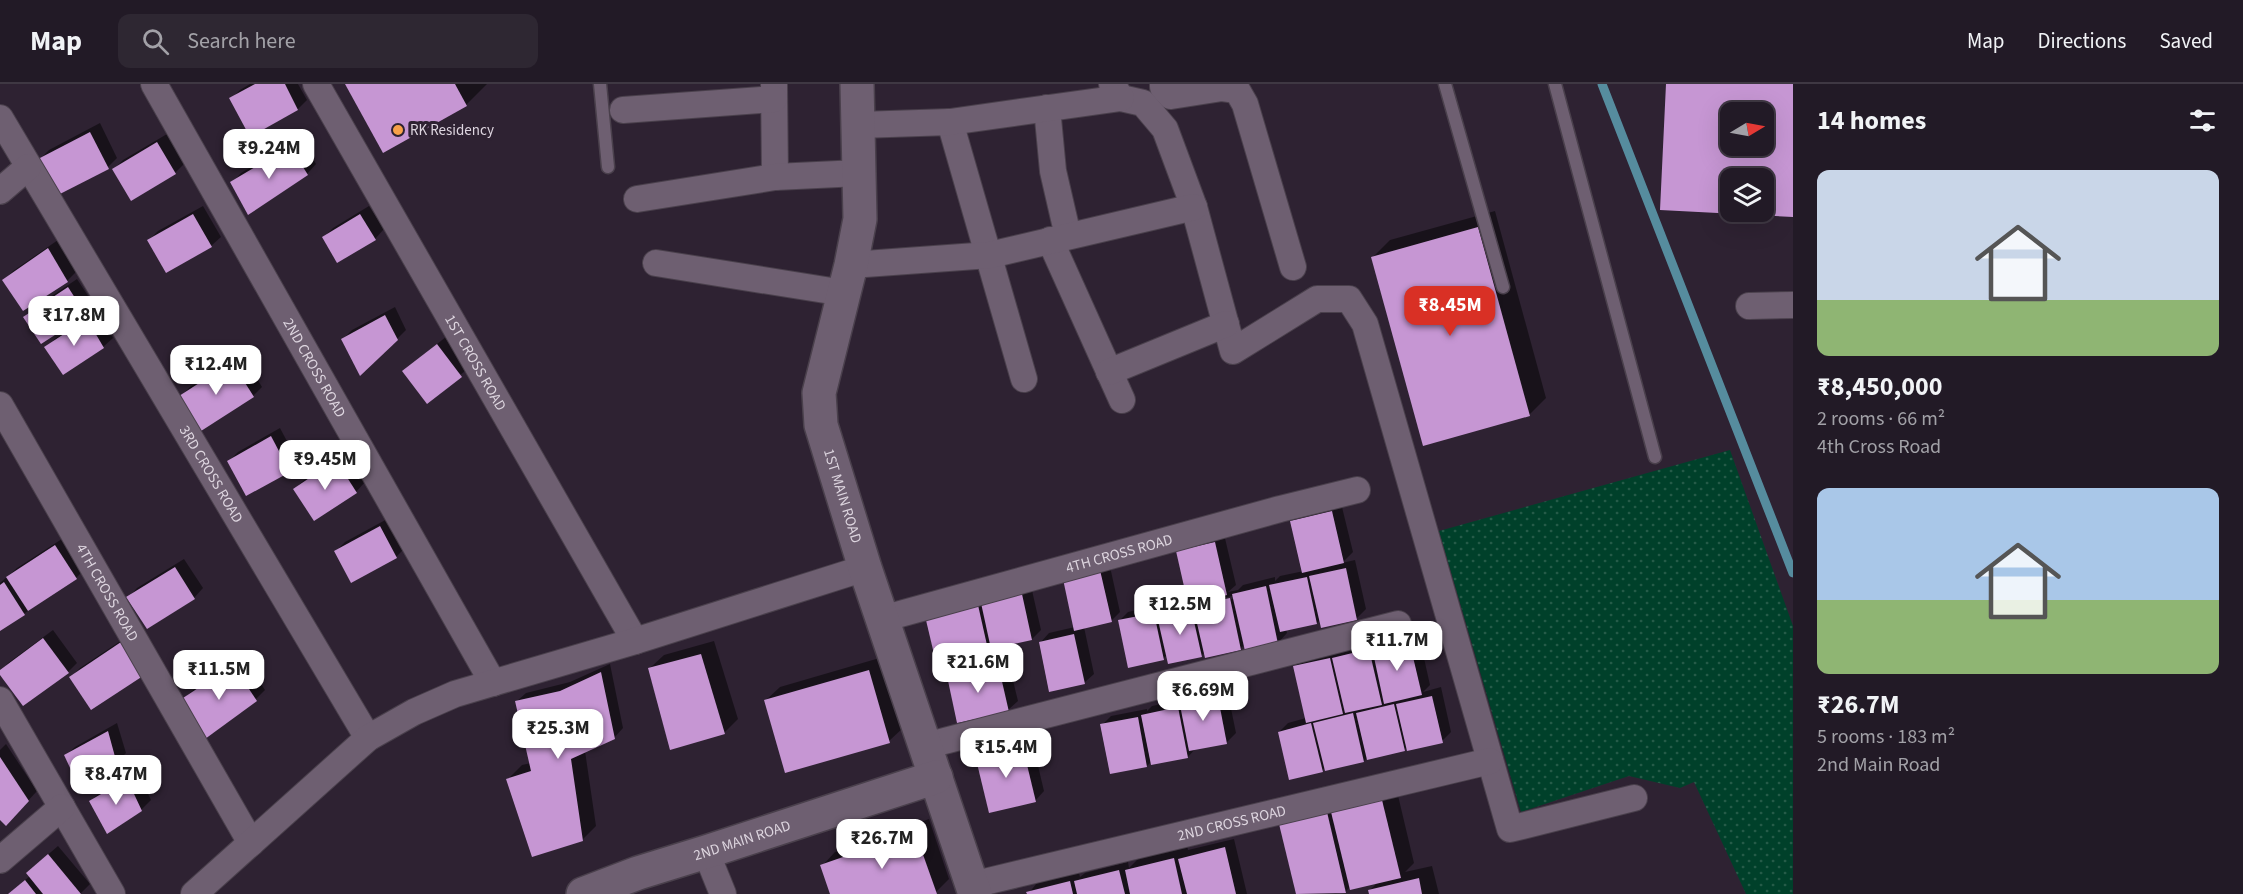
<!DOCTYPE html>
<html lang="en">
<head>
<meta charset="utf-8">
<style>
  :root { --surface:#221a26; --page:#2e2732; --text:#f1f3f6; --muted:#a2a1a7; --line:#3f3843; --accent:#d93025 }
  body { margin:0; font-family:"Source Sans 3",sans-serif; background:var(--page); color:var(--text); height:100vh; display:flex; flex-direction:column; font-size:22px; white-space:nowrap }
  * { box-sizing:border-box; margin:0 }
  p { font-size:20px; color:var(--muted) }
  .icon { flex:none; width:33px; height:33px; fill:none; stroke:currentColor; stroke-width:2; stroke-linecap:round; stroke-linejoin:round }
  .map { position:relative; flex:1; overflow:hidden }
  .side { display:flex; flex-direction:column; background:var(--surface); width:450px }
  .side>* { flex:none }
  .needle { width:39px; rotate:80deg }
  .buttons { position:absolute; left:1720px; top:18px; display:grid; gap:12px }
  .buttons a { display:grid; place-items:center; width:54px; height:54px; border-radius:12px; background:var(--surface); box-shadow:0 6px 24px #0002,0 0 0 2px var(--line); font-size:30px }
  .price { position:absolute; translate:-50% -51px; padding:0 14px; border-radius:12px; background:#fff; color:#222; font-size:20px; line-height:39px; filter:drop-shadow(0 2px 3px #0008) }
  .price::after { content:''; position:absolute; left:50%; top:36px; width:18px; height:14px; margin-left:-9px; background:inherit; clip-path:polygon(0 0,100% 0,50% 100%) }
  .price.current { background:var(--accent); color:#fff }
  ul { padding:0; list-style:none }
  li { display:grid; align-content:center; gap:12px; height:318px; padding:0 24px }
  li span { display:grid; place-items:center; height:186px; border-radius:12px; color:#555 }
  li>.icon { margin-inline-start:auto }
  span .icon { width:108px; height:108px; fill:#fffc; stroke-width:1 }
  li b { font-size:26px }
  h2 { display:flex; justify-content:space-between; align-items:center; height:72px; padding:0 24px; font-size:26px }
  header { display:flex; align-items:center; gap:36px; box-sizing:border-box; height:84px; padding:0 30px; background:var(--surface); border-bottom:2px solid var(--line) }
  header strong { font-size:28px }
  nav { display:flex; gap:33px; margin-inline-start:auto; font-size:21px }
  .search { width:420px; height:54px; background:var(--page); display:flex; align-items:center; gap:15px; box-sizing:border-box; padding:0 21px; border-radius:12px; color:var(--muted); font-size:22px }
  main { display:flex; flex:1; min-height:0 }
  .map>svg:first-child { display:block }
</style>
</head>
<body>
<header>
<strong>Map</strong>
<div class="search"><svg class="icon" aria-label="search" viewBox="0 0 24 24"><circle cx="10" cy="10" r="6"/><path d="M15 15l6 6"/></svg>Search here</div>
<nav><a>Map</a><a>Directions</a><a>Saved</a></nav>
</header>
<main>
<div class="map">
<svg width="1793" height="810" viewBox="0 0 1793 810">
  <defs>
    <pattern id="grass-dots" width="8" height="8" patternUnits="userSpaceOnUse" patternTransform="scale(1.5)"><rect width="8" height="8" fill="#00402a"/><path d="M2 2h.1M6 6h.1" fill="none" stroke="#255b48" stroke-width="1.8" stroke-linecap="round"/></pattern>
  </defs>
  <rect width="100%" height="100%" fill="#2e2232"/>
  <path fill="url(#grass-dots)" d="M1730 366 1793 542V810H1746L1694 698 1680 704 1629 692 1521 728 1439 447Z"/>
  <g fill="#0007" fill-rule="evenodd">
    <path d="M250 0H298L307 16 298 25 250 51 231 15 240 6Z"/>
    <path d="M347 0H487L466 21Z"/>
    <path d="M1667 0H1793V131L1662 125ZM1731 28H1764V62H1731ZM1731 94H1764V128H1731Z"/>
    <path d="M100 39 117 74 108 83 40 75 49 66Z"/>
    <path d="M167 50 184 80 175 89 114 85 123 76Z"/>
    <path d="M300 54 316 80 307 90 232 99 241 89Z"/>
    <path d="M203 122 221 153 211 162 167 187 149 156 158 147Z"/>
    <path d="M369 122 384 145 375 155 324 153 333 144Z"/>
    <path d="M1495 127 1546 314 1529 331 1372 174 1390 156Z"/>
    <path d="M58 156 76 188 67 197 4 196 13 187Z"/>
    <path d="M77 195 94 221 85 230 24 233 34 224Z"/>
    <path d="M395 223 406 246 397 255H343L352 246Z"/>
    <path d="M97 227 113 254 103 263 64 289 46 263 56 254Z"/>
    <path d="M447 252 470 283 427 318 404 287Z"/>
    <path d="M242 270 262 303 253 312H181L190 303Z"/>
    <path d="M280 344 298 378 289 387 247 410 229 377 238 368Z"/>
    <path d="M346 368 365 398 356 408 315 435 295 405 304 396Z"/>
    <path d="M1341 419 1353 468 1342 479 1355 476 1366 525 1357 534 1321 535 1317 539 1286 545 1287 549 1278 559 1245 560 1240 565 1205 568 1201 572 1167 571 1163 575 1119 537 1128 528 1163 520 1164 527 1168 523 1189 518 1178 467 1187 458 1224 450 1236 501 1228 508 1238 506 1243 501 1275 493V497L1280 492 1304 487 1292 437 1301 428ZM1237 511V514L1204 521V518Z"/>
    <path d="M389 434 405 464 396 473 336 467 345 458Z"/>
    <path d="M65 453 85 485 76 494 0 546V499L17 484Z"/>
    <path d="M184 475 203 504 194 514H128L137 504Z"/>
    <path d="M1109 478 1120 528 1111 537 1084 543 1094 590 1084 599 1040 559 1049 549 1075 543 1064 495Z"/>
    <path d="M1031 502 1041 546 1032 555 998 562 1000 568 993 575 1007 572 1018 617 1008 626 948 592 955 585 927 533Z"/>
    <path d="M53 546 77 579 68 588 0 589 8 579Z"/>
    <path d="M1418 547 1430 601 1423 608 1441 603 1451 648 1442 657 1408 662 1404 666 1368 673 1364 677 1325 683 1322 687 1279 648 1288 639 1306 634 1294 583 1303 574 1339 566 1340 569 1343 565 1378 557V560L1382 555ZM1416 553V556L1382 563V560Z"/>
    <path d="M134 548 145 589 71 593 80 584Z"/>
    <path d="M714 557 738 635 724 649 650 584 664 571Z"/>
    <path d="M243 573 265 606 256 615 206 653 185 614 194 605Z"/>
    <path d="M883 573 903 644 889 657 766 616 780 603Z"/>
    <path d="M610 580 623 644 614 654 585 667 596 742 582 756 508 695 522 681 531 679 516 618 526 609 570 598Z"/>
    <path d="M1226 600 1236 649 1227 658 1196 664 1188 673 1152 677 1147 682 1102 641 1111 632 1147 625V627L1152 622 1181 616 1190 607Z"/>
    <path d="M117 639 126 669 116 679 65 672 75 663Z"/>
    <path d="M1031 652 1044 707 1035 717 976 672 986 662Z"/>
    <path d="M6 660 37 707 15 731 0 734V666Z"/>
    <path d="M137 687 151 716 141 726 107 748 91 717 100 708Z"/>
    <path d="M1396 703 1414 779 1405 788 1432 782 1439 810H1371L1370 806 1378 798 1350 803 1345 808 1335 810H1297L1281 740Z"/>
    <path d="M929 735 949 795 936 808 931 810H831L822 782 835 768Z"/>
    <path d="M1234 755 1247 810H1028L1037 799 1079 789 1080 793 1085 789 1128 778 1129 784 1140 773 1187 761 1188 766Z"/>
    <path d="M58 762 90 800 80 810H8L30 792 37 780Z"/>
  </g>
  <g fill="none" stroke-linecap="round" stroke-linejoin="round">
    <path stroke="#568c9e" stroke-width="9" d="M1602 0 1793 489"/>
  </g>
  <g fill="#c696d3" fill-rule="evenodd">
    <path d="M255 0H285L298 26 250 53 229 14Z"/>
    <path d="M345 0H455L467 22 383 69Z"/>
    <path d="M1666 0H1793V133L1660 126ZM1731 28H1764V62H1731ZM1731 94H1764V128H1731Z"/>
    <path d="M90 48 109 85 56 112 38 75Z"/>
    <path d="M157 58 176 90 131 117 112 85Z"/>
    <path d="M290 62 308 91 248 131 230 98Z"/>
    <path d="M193 130 212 163 166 189 147 156Z"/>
    <path d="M360 130 376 156 337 179 322 153Z"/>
    <path d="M1478 143 1530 332 1423 362 1371 173Z"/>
    <path d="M48 164 68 198 23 227 2 196Z"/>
    <path d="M68 203 86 231 41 260 23 233Z"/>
    <path d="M385 231 398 256 360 292 341 255Z"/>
    <path d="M87 235 104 264 63 291 44 263Z"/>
    <path d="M437 260 462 293 427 320 402 287Z"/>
    <path d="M232 278 254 313 201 347 179 312Z"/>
    <path d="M271 352 290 388 246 412 227 377Z"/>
    <path d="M336 376 357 409 314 437 293 405Z"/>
    <path d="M1332 427 1344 479 1302 489 1290 437Z"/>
    <path d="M380 442 397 474 351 499 334 467Z"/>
    <path d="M1215 458 1227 511 1188 520 1176 467Z"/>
    <path d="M55 461 77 495 28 527 6 493Z"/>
    <path d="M175 483 195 515 147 545 126 513Z"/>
    <path d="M1346 484 1357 536 1321 544 1309 492Z"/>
    <path d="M1100 486 1112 538 1074 547 1063 495Z"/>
    <path d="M1307 493 1317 540 1280 548 1269 501Z"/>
    <path d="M4 498 25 531 0 547V501Z"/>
    <path d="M1266 502 1278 560 1245 567 1232 510Z"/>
    <path d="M1022 510 1032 556 991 565 981 519Z"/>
    <path d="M1230 514 1241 566 1205 574 1193 522Z"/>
    <path d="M978 521 991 579 939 591 925 532Z"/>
    <path d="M1191 524 1202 573 1168 580 1157 532Z"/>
    <path d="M1154 529 1164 576 1128 584 1118 536Z"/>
    <path d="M1074 550 1085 600 1049 608 1039 558Z"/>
    <path d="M43 554 69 589 23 622 0 591V586Z"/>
    <path d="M124 556 146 590 91 626 69 593Z"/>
    <path d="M1409 556 1422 611 1384 620 1372 564Z"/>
    <path d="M1369 565 1382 621 1345 629 1332 574Z"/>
    <path d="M701 570 725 650 670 666 648 584Z"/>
    <path d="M1330 574 1343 630 1306 639 1293 582Z"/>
    <path d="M998 580 1009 628 957 639 947 592Z"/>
    <path d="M233 581 257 617 205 655 183 614Z"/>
    <path d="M869 586 890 659 785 689 764 616Z"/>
    <path d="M601 588 615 655 571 675 583 757 532 773 506 695 531 687 515 617 560 607Z"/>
    <path d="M1217 608 1227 660 1189 667 1179 616Z"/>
    <path d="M1432 612 1443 659 1407 667 1396 620Z"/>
    <path d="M1394 620 1405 667 1367 676 1356 629Z"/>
    <path d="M1178 623 1188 674 1151 681 1141 631Z"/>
    <path d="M1353 629 1364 678 1325 687 1313 639Z"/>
    <path d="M1138 633 1147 683 1110 690 1100 640Z"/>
    <path d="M1311 639 1323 688 1289 696 1278 648Z"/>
    <path d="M108 647 117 680 80 705 64 671Z"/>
    <path d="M1022 660 1036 718 989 729 975 671Z"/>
    <path d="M0 673 29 717 6 742 0 736Z"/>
    <path d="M127 695 142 727 107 750 89 717Z"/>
    <path d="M1382 716 1401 794 1350 806 1331 728Z"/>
    <path d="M1327 728 1346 809 1296 810 1279 740Z"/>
    <path d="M915 748 937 810H830L820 781Z"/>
    <path d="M1225 763 1236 810H1187L1178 775Z"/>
    <path d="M48 770 81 810H43L26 789Z"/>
    <path d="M1174 774 1182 810H1130L1125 786Z"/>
    <path d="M1119 786 1125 810H1077L1074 797Z"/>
    <path d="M1419 794 1422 810H1369L1368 806Z"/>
    <path d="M25 796 36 810H8Z"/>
    <path d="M1070 797 1073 810H1027L1026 808Z"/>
  </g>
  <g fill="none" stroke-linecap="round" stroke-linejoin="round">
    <g stroke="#4a404c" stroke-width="15">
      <g id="lane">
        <path d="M600 0 608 83"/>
        <path d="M1445 0 1503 203"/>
        <path d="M1555 0 1655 373"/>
      </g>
    </g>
    <g stroke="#4a404c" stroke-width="28">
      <g id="street">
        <path id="s1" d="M154 0 493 599"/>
        <path id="s2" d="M316 0 635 557"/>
        <path d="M774 0 775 93"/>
        <path d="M1112 0 1121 14 1143 19 1165 45 1194 123 1233 267 1317 215H1349L1365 240 1510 745 1634 714"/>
        <path d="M1163 0V3L1171 12 1222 4 1237 6 1245 20 1293 183"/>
        <path d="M1047 24 1053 87 1068 152"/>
        <path d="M623 26 774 15"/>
        <path id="s3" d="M0 34 368 654"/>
        <path d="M950 38 1024 295"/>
        <path d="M859 41 950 38 1121 14"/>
        <path d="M0 107 28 83"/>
        <path d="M637 115 775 93 859 89"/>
        <path d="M1050 156 1122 316"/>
        <path d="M656 179 844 209"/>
        <path d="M851 181 990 171 1194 123"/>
        <path d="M1749 222 1793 221"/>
        <path d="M1109 288 1226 240"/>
        <path id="s4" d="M0 321 251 759"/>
        <path id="s5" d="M882 535 1280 425 1357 406"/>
        <path d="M0 616 112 810"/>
        <path d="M925 662 1398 540"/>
        <path d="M706 768 723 810"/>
        <path d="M0 776 62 723"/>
        <path id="s6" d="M972 801 1490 677"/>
        <path d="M194 810 368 654 414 628 455 610 635 557 865 484"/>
      </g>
    </g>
    <g stroke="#4a404c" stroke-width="36">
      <g id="secondary">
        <path id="s7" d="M857 0 860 135 851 181 819 309 821 341 865 484 975 810"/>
        <path id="s8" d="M583 810 638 789 706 768 936 693"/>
      </g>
    </g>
    <use href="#lane" stroke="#6e5f71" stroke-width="12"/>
    <use href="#street" stroke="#6e5f71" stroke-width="26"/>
    <use href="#secondary" stroke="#6e5f71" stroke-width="33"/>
  </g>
  <circle fill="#f8a14a" stroke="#2e2232" stroke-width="2" cx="398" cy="46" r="6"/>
  <g text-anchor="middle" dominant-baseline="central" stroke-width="6" stroke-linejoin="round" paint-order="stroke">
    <g font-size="15" fill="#ddd5df" stroke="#2e2232" text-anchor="start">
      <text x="410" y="46">RK Residency</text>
    </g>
    <g font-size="15" fill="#ddd5df" stroke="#2e2232">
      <text stroke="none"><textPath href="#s2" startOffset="321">1ST CROSS ROAD</textPath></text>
      <text stroke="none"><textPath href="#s1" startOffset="326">2ND CROSS ROAD</textPath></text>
      <text stroke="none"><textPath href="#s3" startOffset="414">3RD CROSS ROAD</textPath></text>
      <text stroke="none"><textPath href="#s7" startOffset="420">1ST MAIN ROAD</textPath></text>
      <text stroke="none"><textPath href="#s5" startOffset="246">4TH CROSS ROAD</textPath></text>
      <text stroke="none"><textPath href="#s4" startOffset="216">4TH CROSS ROAD</textPath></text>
      <text stroke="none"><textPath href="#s6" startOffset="267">2ND CROSS ROAD</textPath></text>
      <text stroke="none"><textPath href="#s8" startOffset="168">2ND MAIN ROAD</textPath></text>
    </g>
  </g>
</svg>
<div class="buttons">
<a><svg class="needle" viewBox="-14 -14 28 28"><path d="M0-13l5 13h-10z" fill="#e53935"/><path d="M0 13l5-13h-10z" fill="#a2a1a7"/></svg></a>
<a><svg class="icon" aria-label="layers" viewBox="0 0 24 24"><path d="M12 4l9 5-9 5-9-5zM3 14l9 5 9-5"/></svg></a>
</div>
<b class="price" style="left:269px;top:96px">₹9.24M</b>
<b class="price current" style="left:1450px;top:253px">₹8.45M</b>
<b class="price" style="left:74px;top:263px">₹17.8M</b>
<b class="price" style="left:216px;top:312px">₹12.4M</b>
<b class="price" style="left:325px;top:407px">₹9.45M</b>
<b class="price" style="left:1180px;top:552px">₹12.5M</b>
<b class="price" style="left:1397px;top:588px">₹11.7M</b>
<b class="price" style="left:978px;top:610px">₹21.6M</b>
<b class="price" style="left:219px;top:617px">₹11.5M</b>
<b class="price" style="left:1203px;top:638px">₹6.69M</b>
<b class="price" style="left:558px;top:676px">₹25.3M</b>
<b class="price" style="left:1006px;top:695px">₹15.4M</b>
<b class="price" style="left:116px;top:722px">₹8.47M</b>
<b class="price" style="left:882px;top:786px">₹26.7M</b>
</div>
<section class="side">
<h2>14 homes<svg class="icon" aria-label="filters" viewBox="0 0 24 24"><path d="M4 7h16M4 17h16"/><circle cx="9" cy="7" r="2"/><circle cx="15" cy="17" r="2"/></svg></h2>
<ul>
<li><span style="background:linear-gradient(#c9d6e8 70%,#8fb573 0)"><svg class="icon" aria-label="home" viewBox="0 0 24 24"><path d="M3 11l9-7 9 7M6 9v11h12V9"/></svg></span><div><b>₹8,450,000</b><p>2 rooms · 66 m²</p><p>4th Cross Road</p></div></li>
<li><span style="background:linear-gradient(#a9c7e8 60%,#8fb573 0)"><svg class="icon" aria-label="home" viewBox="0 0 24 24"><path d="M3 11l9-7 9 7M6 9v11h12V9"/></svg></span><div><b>₹26.7M</b><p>5 rooms · 183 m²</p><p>2nd Main Road</p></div></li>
</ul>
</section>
</main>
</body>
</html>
